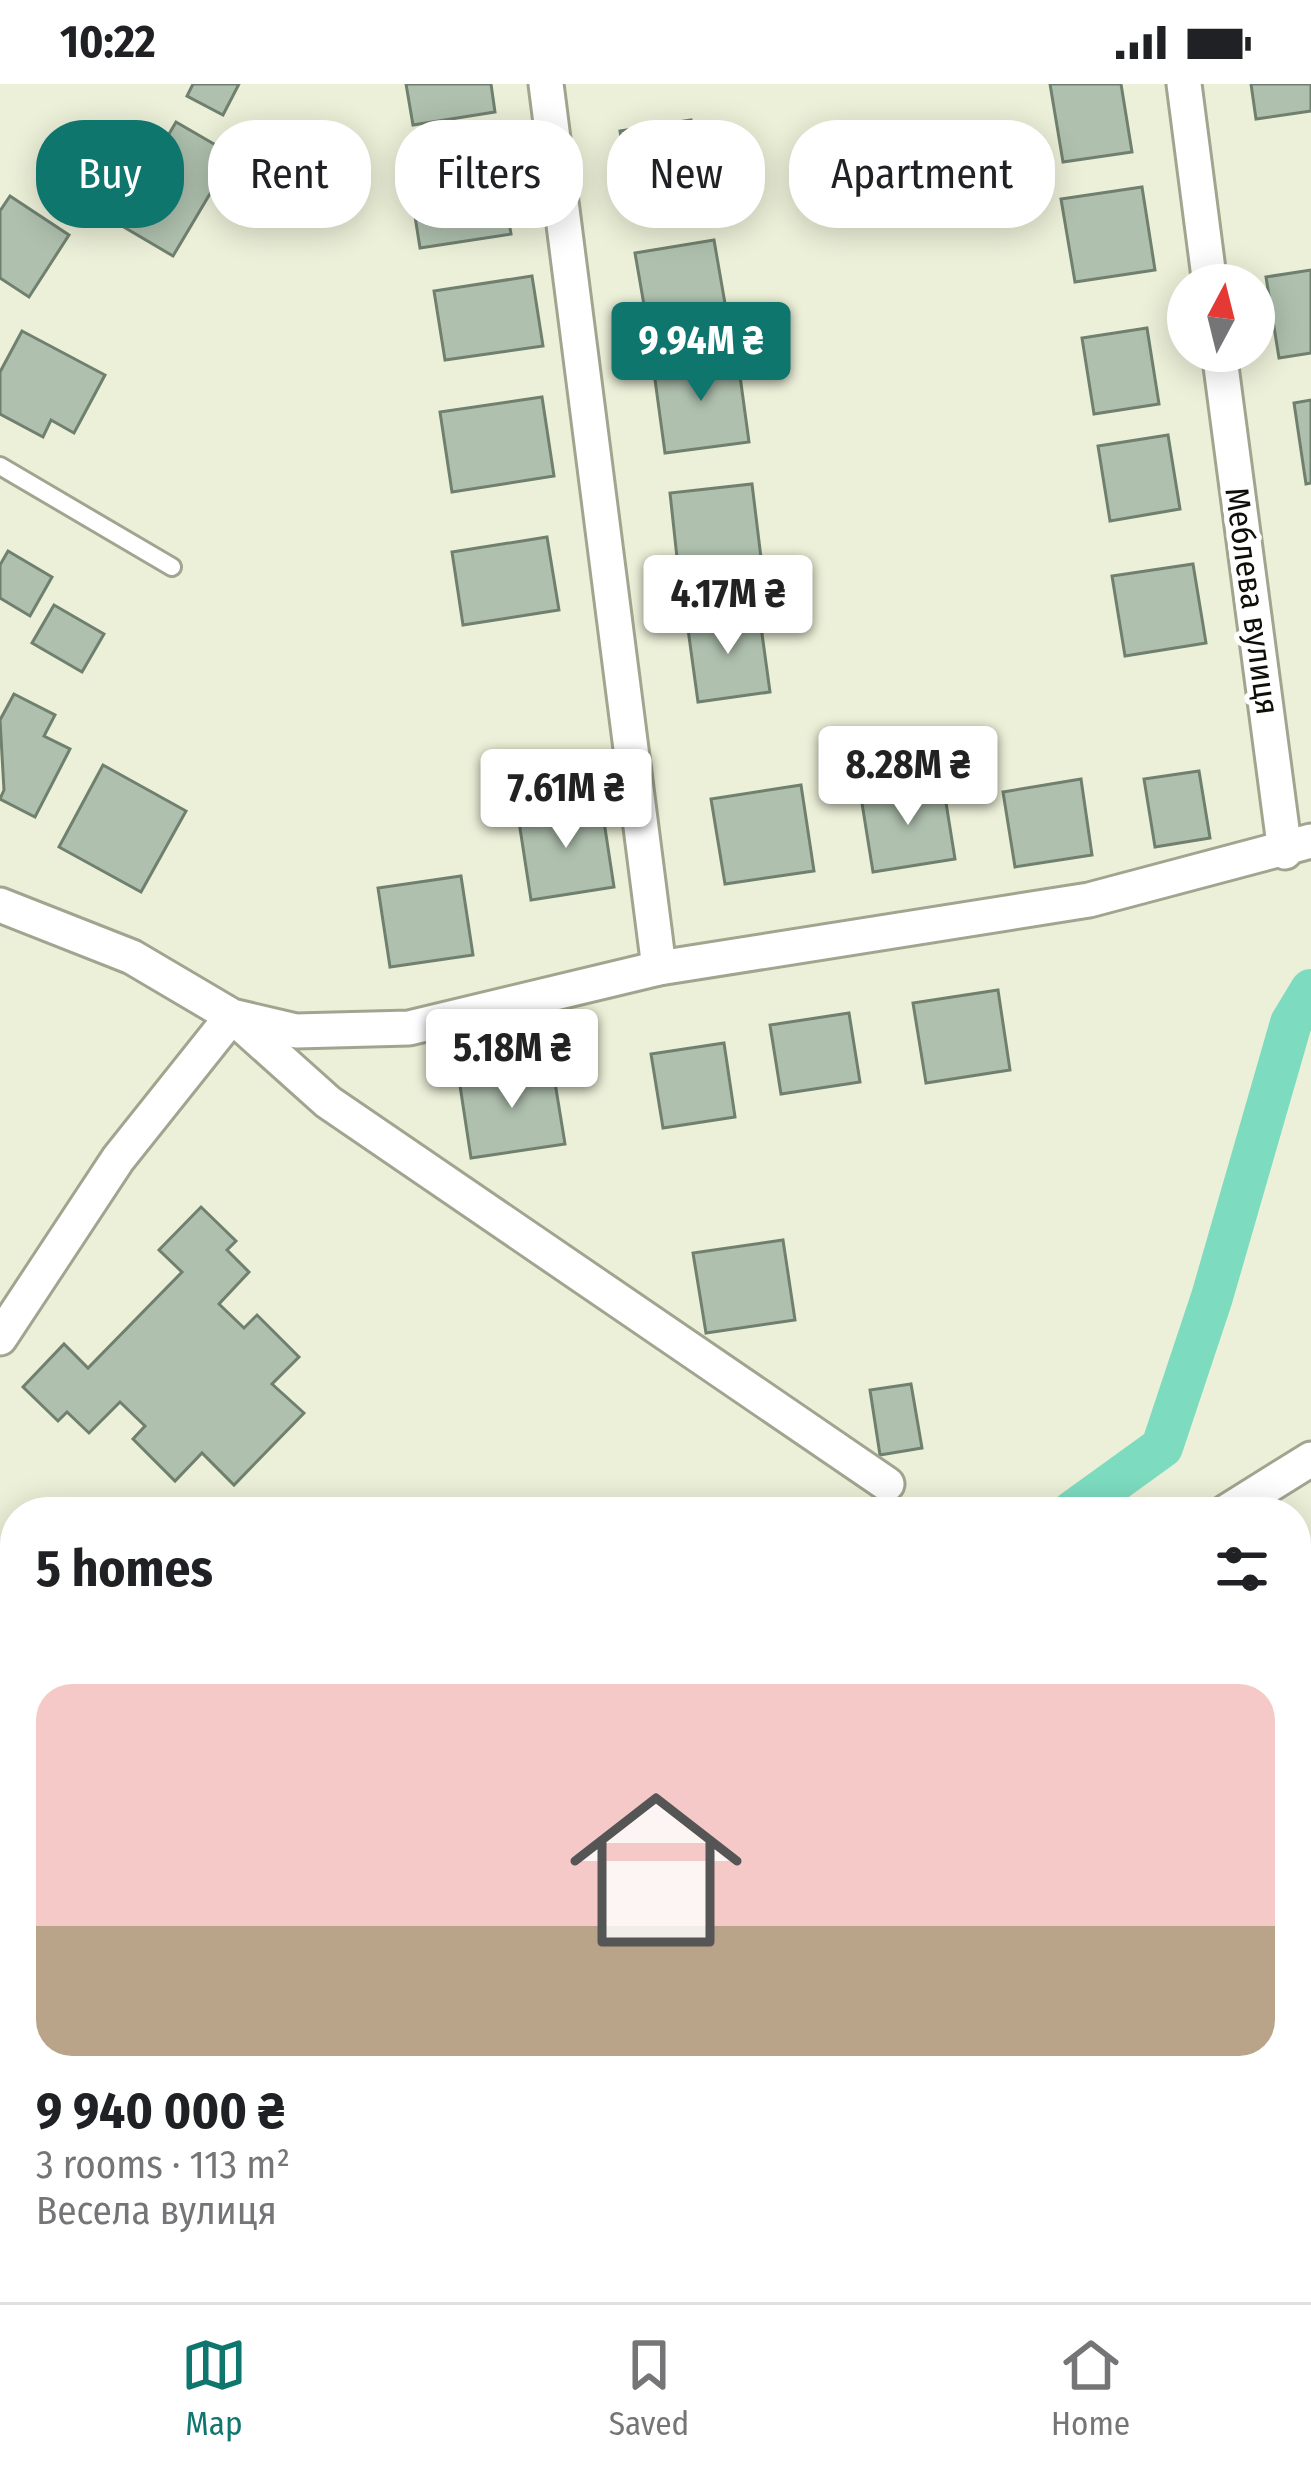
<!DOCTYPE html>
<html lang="en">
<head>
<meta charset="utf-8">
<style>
  :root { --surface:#fff; --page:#f6f6f6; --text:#202124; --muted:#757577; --line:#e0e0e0; --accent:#0f766e }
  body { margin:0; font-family:"Fira Sans Condensed",sans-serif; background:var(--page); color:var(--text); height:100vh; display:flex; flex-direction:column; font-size:45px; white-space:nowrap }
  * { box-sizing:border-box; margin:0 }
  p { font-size:39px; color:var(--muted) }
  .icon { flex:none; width:66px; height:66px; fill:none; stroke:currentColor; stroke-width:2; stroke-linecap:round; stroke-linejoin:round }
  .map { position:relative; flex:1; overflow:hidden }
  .sheet { position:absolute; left:0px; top:1413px; width:1311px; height:807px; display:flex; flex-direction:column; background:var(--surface); border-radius:48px 48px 0 0; box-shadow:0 6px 30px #0003 }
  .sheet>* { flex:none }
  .guide { position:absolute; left:36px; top:36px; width:1239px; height:108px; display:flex; gap:24px }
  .needle { width:78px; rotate:7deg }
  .tools { position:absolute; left:1167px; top:180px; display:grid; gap:24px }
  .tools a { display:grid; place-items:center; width:108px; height:108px; border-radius:50%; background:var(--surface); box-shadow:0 6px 30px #0003; font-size:60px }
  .price { position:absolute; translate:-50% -102px; padding:0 27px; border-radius:12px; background:#fff; color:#222; font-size:39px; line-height:78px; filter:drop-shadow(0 3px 6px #0008) }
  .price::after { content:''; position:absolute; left:50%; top:72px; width:36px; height:27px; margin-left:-18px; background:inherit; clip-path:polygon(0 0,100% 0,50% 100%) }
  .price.active { background:var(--accent); color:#fff }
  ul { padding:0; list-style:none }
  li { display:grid; align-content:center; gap:24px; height:636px; padding:0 36px }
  li span { display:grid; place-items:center; height:372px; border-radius:36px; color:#555 }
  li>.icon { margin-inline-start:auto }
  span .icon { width:216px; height:216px; fill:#fffc; stroke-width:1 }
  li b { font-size:51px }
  h2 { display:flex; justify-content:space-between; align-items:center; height:144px; padding:0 36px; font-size:51px }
  .pill { padding:0 42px; border-radius:48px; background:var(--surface); box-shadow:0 6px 30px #0003; font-size:42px; line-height:108px }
  .pill.active { background:var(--accent); color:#fff }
  .status { display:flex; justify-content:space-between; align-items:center; height:84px; padding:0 60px; background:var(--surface); direction:ltr }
  .status svg { height:33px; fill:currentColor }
  .tabs { display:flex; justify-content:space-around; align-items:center; height:168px; border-top:3px solid var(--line); background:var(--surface); font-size:33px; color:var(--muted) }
  .tabs a { display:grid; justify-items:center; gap:6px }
  .tabs .active { color:var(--accent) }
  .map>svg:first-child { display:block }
</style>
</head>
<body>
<div class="status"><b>10:22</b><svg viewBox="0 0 49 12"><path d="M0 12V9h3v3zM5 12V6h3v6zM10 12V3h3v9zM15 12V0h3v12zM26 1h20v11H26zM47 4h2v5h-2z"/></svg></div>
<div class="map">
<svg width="1311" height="2218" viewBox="0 0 1311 2218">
  <rect width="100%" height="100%" fill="#ecf0d8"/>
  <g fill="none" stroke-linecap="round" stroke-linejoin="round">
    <g stroke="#7ddcbf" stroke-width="42">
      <path d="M1072 1428 1162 1363 1212 1213 1291 939 1311 906"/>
      <path d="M11 2218 17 2205"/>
    </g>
  </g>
  <g fill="#afc0ae" stroke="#70806f" stroke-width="3">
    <path d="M193 0H239L223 31 187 12Z"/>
    <path d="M406 0H491L495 28 413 41Z"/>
    <path d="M1050 0H1121L1132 68 1063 78Z"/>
    <path d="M1251 0H1311V27L1256 35Z"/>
    <path d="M691 36 704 119 633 130 620 47Z"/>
    <path d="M176 38 233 71 173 172 117 139Z"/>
    <path d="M1020 42 1029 101 940 115 931 55Z"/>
    <path d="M499 74 511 150 420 164 408 88Z"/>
    <path d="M1142 103 1155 186 1075 198 1061 115Z"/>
    <path d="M10 112 69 151 29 213 0 194V127Z"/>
    <path d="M714 156 727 231 648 244 635 169Z"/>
    <path d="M1311 186V269L1279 274 1266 193Z"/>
    <path d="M532 192 543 262 445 276 434 207Z"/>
    <path d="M1147 244 1159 320 1094 330 1082 254Z"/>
    <path d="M22 247 105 291 74 349 51 336 43 353 0 330V288Z"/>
    <path d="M737 270 749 358 665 369 653 281Z"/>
    <path d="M542 313 554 392 452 408 440 328Z"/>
    <path d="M1311 316V399L1306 400 1294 319Z"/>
    <path d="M1168 351 1180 425 1110 437 1098 362Z"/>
    <path d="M752 400 762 482 679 492 670 409Z"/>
    <path d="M547 453 559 526 463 541 452 468Z"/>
    <path d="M8 467 52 493 30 532 0 514V481Z"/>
    <path d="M1193 480 1206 559 1125 572 1112 492Z"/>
    <path d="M54 521 104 550 82 588 32 559Z"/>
    <path d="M759 528 770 608 698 618 687 538Z"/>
    <path d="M14 610 55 631 44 652 70 665 35 733 0 715 4 706 0 636Z"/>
    <path d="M103 681 186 727 141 808 59 763Z"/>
    <path d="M1199 687 1210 754 1155 763 1144 695Z"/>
    <path d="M1081 695 1092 771 1015 783 1003 708Z"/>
    <path d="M943 700 955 775 873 788 861 713Z"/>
    <path d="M801 701 814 787 725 800 711 715Z"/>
    <path d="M601 718 614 803 531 816 518 731Z"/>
    <path d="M461 792 473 871 390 883 378 804Z"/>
    <path d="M998 906 1010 986 926 999 913 919Z"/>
    <path d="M849 929 860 998 781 1010 770 941Z"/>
    <path d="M724 959 735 1033 663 1044 651 970Z"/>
    <path d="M552 980 565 1060 471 1074 459 995Z"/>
    <path d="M201 1123 236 1157 227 1166 249 1188 219 1220 244 1244 257 1231 299 1273 272 1300 304 1329 234 1401 202 1369 175 1397 133 1355 145 1342 120 1318 89 1349 67 1328 58 1337 23 1303 64 1260 88 1284 182 1188 159 1166Z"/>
    <path d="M783 1156 795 1236 706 1249 693 1169Z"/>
    <path d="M911 1300 922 1364 880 1371 870 1306Z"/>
    <path d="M1296 1861 1311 1888V1931L1296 1939Z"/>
    <path d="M512 2205H553L544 2218H529Z"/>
  </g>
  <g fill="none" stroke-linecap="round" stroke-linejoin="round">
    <g stroke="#a1a58f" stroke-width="22">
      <path id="lane" d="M0 382 172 483"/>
    </g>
    <g stroke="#a1a58f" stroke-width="39">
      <g id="street">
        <path d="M546 0 659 884"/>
        <path d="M1184 0 1210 201"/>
        <path d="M1219 267 1285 768"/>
        <path d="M0 821 132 873 232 932 296 947 409 944 659 884 1089 816 1311 757"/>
        <path d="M0 1254 118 1075 232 932 328 1018 887 1400"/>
        <path d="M1226 1428 1311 1375"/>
        <path d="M1296 2007 1311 1999"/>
        <path d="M764 2205 781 2218"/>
        <path d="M999 2205 1006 2218"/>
        <path d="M131 2218 139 2205"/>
        <path d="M930 2218 953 2205"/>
      </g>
    </g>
    <use href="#lane" stroke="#fff" stroke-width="16"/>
    <use href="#street" stroke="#fff" stroke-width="33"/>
  </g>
  <g text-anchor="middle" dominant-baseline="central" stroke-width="10" stroke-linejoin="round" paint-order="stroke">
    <g font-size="33" fill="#0e0f07" stroke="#fff">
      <text transform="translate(1252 517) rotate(82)">Меблева вулиця</text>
    </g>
  </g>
</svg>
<div class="tools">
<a><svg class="needle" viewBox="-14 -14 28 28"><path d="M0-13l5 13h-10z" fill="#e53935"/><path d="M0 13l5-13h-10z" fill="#757577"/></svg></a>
</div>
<b class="price active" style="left:701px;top:320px">9.94M ₴</b>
<b class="price" style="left:728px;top:573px">4.17M ₴</b>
<b class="price" style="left:908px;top:744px">8.28M ₴</b>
<b class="price" style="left:566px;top:767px">7.61M ₴</b>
<b class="price" style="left:512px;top:1027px">5.18M ₴</b>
<div class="guide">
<a class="pill active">Buy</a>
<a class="pill">Rent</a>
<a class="pill">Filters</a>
<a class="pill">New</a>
<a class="pill">Apartment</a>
</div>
<section class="sheet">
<h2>5 homes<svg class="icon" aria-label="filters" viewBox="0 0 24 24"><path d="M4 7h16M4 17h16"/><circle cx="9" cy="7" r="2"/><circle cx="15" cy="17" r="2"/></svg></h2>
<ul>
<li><span style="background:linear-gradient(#f6c9c9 65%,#b9a48a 0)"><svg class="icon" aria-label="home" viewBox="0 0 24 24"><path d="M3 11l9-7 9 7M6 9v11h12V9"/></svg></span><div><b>9 940 000 ₴</b><p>3 rooms · 113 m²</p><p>Весела вулиця</p></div></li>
</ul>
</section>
</div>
<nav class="tabs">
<a class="active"><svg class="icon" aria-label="map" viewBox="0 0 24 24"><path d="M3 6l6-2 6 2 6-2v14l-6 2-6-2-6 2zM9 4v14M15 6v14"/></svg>Map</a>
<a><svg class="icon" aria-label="saved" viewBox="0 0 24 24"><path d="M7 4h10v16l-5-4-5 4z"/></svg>Saved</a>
<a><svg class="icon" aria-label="home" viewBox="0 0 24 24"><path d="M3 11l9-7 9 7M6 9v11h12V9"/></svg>Home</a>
</nav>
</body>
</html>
